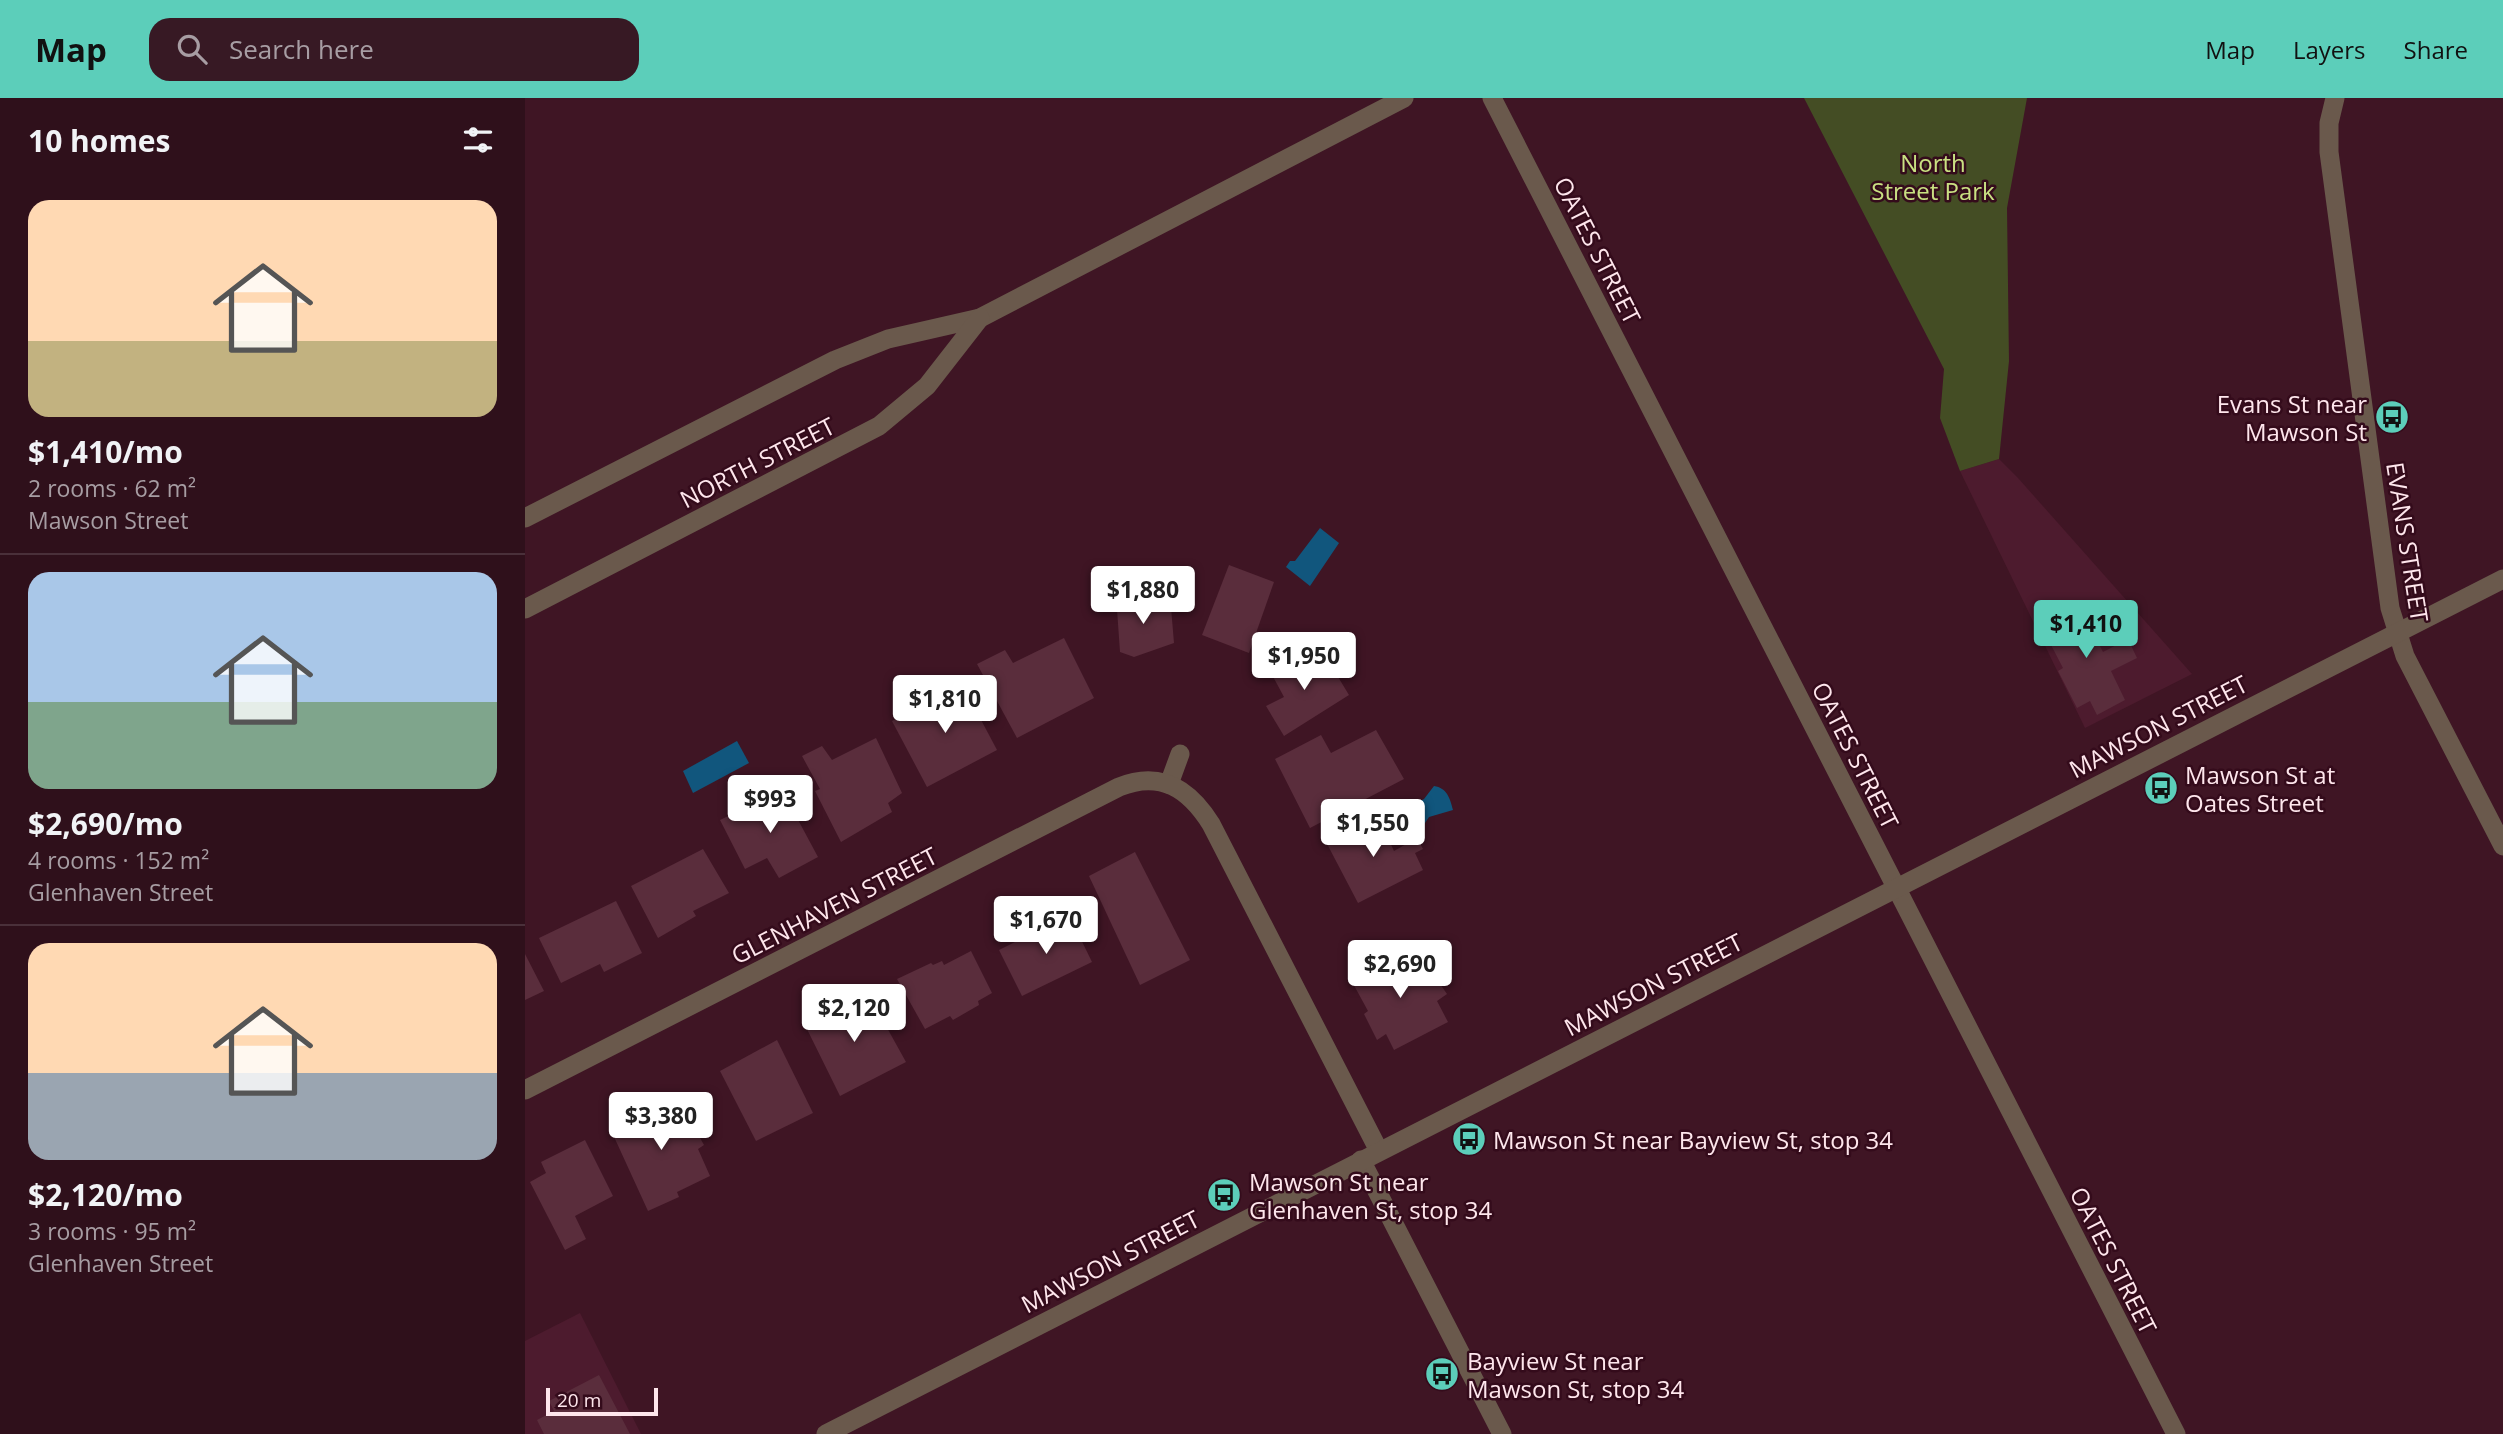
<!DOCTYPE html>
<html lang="en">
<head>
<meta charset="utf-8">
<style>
  :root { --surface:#2f101b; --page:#371924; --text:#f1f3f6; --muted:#a79da3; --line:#4a303a; --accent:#5cceba }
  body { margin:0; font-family:"Open Sans",sans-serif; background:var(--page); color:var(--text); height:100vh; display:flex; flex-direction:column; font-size:26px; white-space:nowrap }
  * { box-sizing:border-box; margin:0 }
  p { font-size:23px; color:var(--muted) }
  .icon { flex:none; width:38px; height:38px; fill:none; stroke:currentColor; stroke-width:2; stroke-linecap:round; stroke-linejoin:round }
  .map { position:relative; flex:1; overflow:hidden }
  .side { display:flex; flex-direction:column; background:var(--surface); width:525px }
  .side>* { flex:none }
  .scale { position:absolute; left:21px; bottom:18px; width:112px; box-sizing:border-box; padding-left:7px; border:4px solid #fee6ec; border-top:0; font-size:19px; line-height:24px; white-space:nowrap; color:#fee6ec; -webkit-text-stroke:5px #340b1b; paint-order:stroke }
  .price { position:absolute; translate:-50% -60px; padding:0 16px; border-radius:7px; background:#fff; color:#222; font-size:23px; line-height:46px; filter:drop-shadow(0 2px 4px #0008) }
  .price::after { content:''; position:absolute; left:50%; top:42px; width:21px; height:16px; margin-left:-10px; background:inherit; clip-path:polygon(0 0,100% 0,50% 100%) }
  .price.on { background:var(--accent); color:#111 }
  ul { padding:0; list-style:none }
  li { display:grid; align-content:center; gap:14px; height:371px; padding:0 28px }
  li+li { border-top:2px solid var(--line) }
  li span { display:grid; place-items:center; height:217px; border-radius:21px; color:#555 }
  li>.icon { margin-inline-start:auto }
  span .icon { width:126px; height:126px; fill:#fffc; stroke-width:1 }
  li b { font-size:30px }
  h2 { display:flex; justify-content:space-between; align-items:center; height:84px; padding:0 28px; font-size:30px }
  header { display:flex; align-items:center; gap:42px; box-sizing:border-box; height:98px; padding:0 35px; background:var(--accent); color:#111 }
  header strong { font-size:33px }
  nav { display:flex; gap:38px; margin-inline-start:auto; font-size:24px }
  .search { width:490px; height:63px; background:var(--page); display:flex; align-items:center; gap:18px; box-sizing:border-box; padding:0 24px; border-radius:21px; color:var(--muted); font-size:26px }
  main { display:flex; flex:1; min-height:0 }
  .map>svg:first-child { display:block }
</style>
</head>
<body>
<header>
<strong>Map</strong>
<div class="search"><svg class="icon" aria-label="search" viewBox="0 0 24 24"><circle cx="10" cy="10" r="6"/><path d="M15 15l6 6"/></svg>Search here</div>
<nav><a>Map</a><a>Layers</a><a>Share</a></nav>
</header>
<main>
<section class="side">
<h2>10 homes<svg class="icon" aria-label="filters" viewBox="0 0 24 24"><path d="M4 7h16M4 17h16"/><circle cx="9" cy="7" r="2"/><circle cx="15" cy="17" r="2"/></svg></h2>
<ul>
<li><span style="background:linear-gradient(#ffd9b3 65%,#c2b280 0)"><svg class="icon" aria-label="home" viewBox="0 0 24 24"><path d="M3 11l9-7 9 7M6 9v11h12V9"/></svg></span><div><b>$1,410/mo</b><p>2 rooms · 62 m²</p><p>Mawson Street</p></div></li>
<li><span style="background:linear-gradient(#a9c7e8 60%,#7fa58c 0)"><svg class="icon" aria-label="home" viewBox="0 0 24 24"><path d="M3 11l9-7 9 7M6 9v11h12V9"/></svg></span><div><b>$2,690/mo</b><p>4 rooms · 152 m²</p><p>Glenhaven Street</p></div></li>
<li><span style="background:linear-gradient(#ffd9b3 60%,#9aa5b1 0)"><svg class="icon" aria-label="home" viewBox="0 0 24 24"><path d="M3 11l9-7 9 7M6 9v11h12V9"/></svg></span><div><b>$2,120/mo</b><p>3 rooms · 95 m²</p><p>Glenhaven Street</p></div></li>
</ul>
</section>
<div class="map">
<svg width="1978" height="1336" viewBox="0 0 1978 1336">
  <rect width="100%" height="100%" fill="#3f1524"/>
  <g fill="#4d1b2e">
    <path d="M1474 361 1493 380 1667 576 1560 630 1435 373Z"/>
    <path d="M55 1215 116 1336H0V1243Z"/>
  </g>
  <path fill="#444d24" d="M1279 0H1502L1482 110 1484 263 1474 361 1435 373 1415 320 1419 271Z"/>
  <g fill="#11567d">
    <path d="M795 430 814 445 785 488 761 469 765 463H770Z"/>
    <path d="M212 643 224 665 168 695 158 673Z"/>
    <path d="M909 688C922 690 925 700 928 712L904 719 898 728 885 731C878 724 877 719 880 710L899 701Z"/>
  </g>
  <g fill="#5a2d3c">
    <path d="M704 467 749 484 724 555 677 537Z"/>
    <path d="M591 497H600L630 508 646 509 649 545 609 559 595 554Z"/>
    <path d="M1552 504 1578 554 1603 541 1612 560 1586 573 1600 602 1572 617 1565 603 1552 610 1533 573 1538 570 1514 524Z"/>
    <path d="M539 540 569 600 492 640 452 566 480 552 488 565Z"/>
    <path d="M783 551 798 574 807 569 824 597 759 638 741 608 759 599 745 573Z"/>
    <path d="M437 586 472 652 402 689 367 623Z"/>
    <path d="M851 632 879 681 785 730 750 661 796 637 806 655Z"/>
    <path d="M351 640 377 695 363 705 367 714 316 744 290 693 295 691 277 658 297 648 307 662Z"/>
    <path d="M257 692 293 759 254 780 242 760 220 771 195 722Z"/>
    <path d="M852 717 869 753 892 740 898 751 890 755 898 772 833 805 800 742Z"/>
    <path d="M178 751 204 795 168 813 171 818 133 840 106 788Z"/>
    <path d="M610 754 665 862 615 887 564 778Z"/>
    <path d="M91 803 117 855 79 874 75 866 36 885 14 840Z"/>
    <path d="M544 817 567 864 497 898 474 852Z"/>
    <path d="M882 851 902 884 911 880 922 896 912 903 923 924 869 952 861 936 852 942 839 916 843 913 825 880Z"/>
    <path d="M446 853 467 895 453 903 454 907 428 922 425 918 400 931 372 881 406 865 408 867 417 863 419 867Z"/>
    <path d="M0 856 19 893 0 902Z"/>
    <path d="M350 893 346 901 381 964 315 998 278 923 322 902 325 908Z"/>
    <path d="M252 942 288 1015 231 1043 195 973Z"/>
    <path d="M151 996 179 1047 173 1051 185 1078 152 1094 154 1099 123 1113 85 1030Z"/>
    <path d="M60 1042 88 1098 50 1118 61 1141 40 1152 5 1084 21 1075 16 1064Z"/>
    <path d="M74 1277 105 1336H19L12 1322 29 1313 24 1303Z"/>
  </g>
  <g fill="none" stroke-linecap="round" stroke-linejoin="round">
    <g stroke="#6a594c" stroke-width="19">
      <path d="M967 0 1651 1336"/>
      <path d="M1810 0 1804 25V54L1865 510 1880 558 1978 748"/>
      <path d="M0 420 310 262 363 241 455 220 879 0"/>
      <path d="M0 511 354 328 402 288 455 220"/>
      <path d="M644 686 655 656"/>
      <path d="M0 992 594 689C636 672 664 691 686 726L854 1053"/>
      <path d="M836 1062 977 1336"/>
      <path d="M301 1336 1978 481"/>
    </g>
  </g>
  <defs>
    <g id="bus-disc" transform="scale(1.75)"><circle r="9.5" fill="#5cceba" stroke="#340b1b"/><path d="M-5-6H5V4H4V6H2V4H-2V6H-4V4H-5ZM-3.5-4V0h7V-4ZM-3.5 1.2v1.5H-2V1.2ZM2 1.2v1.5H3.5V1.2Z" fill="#111"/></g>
  </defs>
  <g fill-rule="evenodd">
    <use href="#bus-disc" x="1867" y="319"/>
    <use href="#bus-disc" x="1636" y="690"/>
    <use href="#bus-disc" x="944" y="1041"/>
    <use href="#bus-disc" x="699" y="1097"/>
    <use href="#bus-disc" x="917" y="1276"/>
  </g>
  <g text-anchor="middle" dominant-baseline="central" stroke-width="5" stroke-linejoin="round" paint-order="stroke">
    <g font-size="24" fill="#c9e082" stroke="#340b1b">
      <text x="1408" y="64">North<tspan x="1408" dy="28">Street Park</tspan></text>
    </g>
    <g font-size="24" fill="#fee6ec" stroke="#340b1b">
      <text transform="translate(1073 152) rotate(63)">OATES STREET</text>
      <text transform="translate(232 364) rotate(-27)">NORTH STREET</text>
      <text transform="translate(1883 444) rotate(81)">EVANS STREET</text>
      <text transform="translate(1633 628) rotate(-27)">MAWSON STREET</text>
      <text transform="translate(1331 657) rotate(63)">OATES STREET</text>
      <text transform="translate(309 807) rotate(-27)">GLENHAVEN STREET</text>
      <text transform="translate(1128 886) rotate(-27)">MAWSON STREET</text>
      <text transform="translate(1589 1162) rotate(63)">OATES STREET</text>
      <text transform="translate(585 1163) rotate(-27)">MAWSON STREET</text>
    </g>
    <g font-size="24" fill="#fee6ec" stroke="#340b1b" text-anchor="start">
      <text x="1842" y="305" text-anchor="end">Evans St near<tspan x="1842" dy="28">Mawson St</tspan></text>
      <text x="1660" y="676">Mawson St at<tspan x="1660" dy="28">Oates Street</tspan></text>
      <text x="968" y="1041">Mawson St near Bayview St, stop 34</text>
      <text x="724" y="1083">Mawson St near<tspan x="724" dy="28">Glenhaven St, stop 34</tspan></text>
      <text x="942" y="1262">Bayview St near<tspan x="942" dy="28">Mawson St, stop 34</tspan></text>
    </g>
  </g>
</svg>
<div class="scale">20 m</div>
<b class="price" style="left:618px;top:528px">$1,880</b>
<b class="price on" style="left:1561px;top:562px">$1,410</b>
<b class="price" style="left:779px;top:594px">$1,950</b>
<b class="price" style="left:420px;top:637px">$1,810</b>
<b class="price" style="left:245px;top:737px">$993</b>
<b class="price" style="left:848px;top:761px">$1,550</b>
<b class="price" style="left:521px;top:858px">$1,670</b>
<b class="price" style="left:875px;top:902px">$2,690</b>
<b class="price" style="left:329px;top:946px">$2,120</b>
<b class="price" style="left:136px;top:1054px">$3,380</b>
</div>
</main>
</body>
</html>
